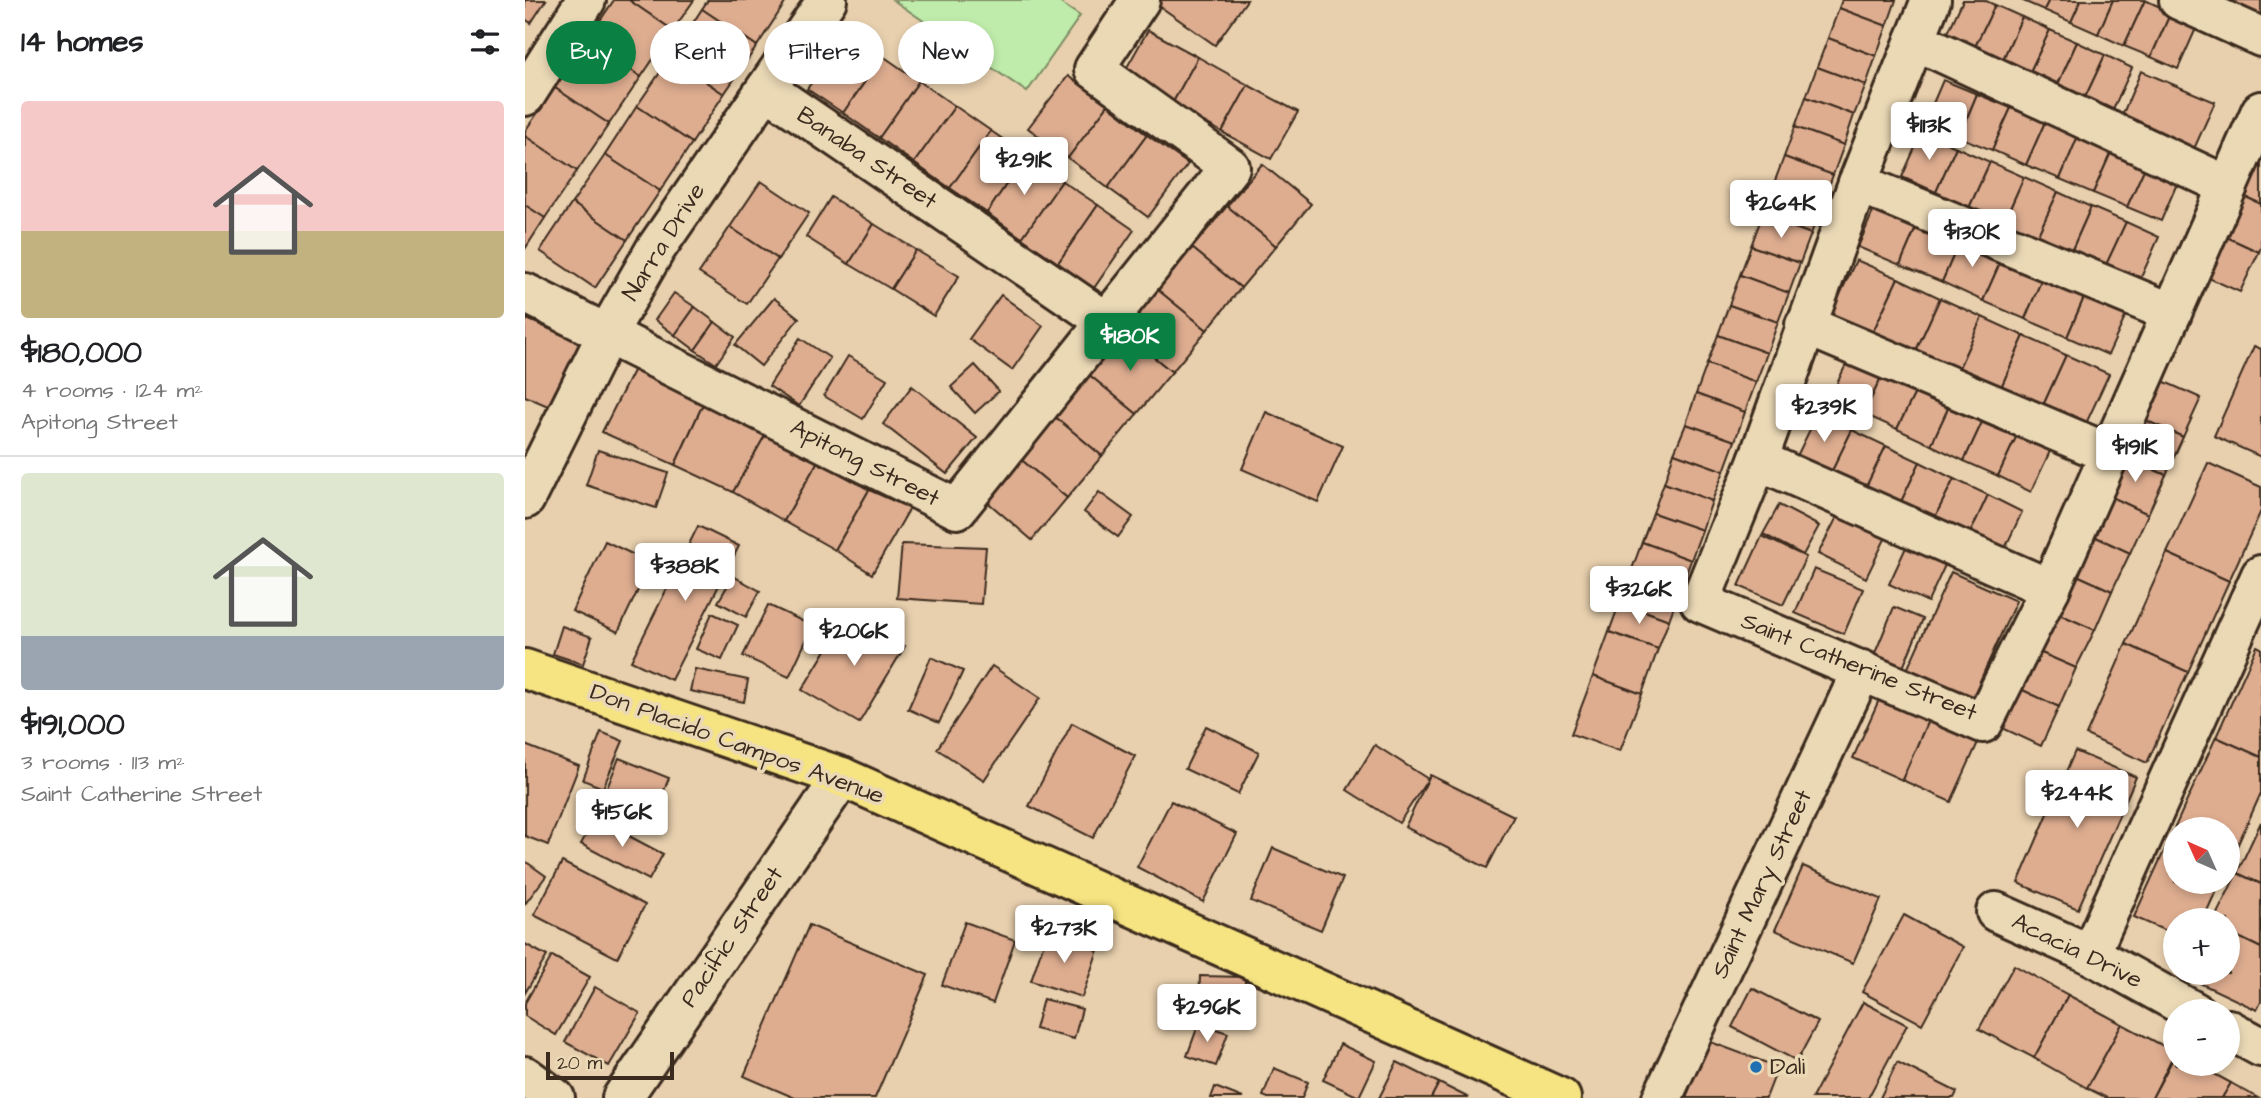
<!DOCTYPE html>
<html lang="en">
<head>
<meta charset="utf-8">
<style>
  :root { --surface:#fff; --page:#f6f6f6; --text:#202124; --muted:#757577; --line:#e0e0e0; --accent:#0b8043 }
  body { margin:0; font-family:"Architects Daughter",sans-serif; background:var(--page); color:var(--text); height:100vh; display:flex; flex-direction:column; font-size:26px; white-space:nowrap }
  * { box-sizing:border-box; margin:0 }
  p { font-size:23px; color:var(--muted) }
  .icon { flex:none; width:38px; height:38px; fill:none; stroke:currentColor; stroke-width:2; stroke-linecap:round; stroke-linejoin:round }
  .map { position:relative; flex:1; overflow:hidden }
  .sheet { display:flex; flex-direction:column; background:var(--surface); width:525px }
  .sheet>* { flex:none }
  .hud { position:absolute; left:21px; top:21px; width:665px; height:63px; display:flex; gap:14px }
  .needle { width:46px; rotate:315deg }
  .controls { position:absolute; left:1638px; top:817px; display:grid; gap:14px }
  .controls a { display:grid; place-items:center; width:77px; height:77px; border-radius:50%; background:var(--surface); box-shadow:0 4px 10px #0003; font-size:35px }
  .scale { position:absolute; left:21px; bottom:18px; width:128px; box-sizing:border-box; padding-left:7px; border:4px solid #3b2a1e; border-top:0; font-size:19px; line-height:24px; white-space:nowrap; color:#3b2a1e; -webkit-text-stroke:5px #ebd9b6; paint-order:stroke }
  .price { position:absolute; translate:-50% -60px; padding:0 16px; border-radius:7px; background:#fff; color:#222; font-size:23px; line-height:46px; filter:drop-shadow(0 2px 4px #0008) }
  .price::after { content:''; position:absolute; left:50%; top:42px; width:21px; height:16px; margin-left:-10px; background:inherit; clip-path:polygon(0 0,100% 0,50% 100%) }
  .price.active { background:var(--accent); color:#fff }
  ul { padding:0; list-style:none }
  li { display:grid; align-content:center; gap:14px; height:371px; padding:0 21px }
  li+li { border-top:2px solid var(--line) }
  li span { display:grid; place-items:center; height:217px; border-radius:7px; color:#555 }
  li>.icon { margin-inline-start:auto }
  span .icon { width:126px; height:126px; fill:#fffc; stroke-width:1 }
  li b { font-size:30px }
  h2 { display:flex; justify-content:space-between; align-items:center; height:84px; padding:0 21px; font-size:30px }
  .pill { padding:0 24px; border-radius:32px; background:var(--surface); box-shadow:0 4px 10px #0003; font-size:24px; line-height:63px }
  .pill.active { background:var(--accent); color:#fff }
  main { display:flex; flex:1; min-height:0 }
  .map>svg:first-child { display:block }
</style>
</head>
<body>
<main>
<section class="sheet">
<h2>14 homes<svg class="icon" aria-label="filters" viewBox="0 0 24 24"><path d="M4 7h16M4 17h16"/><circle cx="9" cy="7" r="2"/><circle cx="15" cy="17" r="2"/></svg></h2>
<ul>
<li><span style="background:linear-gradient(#f6c9c9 60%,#c2b280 0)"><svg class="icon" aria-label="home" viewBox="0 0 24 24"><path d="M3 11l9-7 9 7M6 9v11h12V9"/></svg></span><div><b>$180,000</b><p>4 rooms · 124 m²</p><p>Apitong Street</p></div></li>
<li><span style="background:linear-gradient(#dfe7d0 75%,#9aa5b1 0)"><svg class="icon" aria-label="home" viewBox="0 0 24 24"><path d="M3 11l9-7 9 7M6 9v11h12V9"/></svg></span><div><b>$191,000</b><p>3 rooms · 113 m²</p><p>Saint Catherine Street</p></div></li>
</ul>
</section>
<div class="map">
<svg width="1736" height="1098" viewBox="0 0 1736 1098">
  <rect width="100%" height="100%" fill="#e8d0ae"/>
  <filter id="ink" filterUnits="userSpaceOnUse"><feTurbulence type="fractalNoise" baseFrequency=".0143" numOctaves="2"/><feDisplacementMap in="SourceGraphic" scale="14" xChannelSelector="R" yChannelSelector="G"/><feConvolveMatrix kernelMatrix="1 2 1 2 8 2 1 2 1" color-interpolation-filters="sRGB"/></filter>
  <g filter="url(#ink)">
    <path fill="#bfecaa" stroke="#7d8b64" stroke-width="2" d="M368 0H531L555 16 502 92Z"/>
    <g fill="#dead90" stroke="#3b2a1e" stroke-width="2">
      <path d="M0 0H21L6 23 0 19Z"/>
      <path d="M89 0H104L148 30 116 77 62 40Z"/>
      <path d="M104 0H169L148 30Z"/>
      <path d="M183 0H262L232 46 177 9Z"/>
      <path d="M632 0H722L690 45 630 3Z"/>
      <path d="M1317 0H1371L1362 26 1314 8Z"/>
      <path d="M1438 0H1459L1470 5 1447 53 1419 41Z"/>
      <path d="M1496 0H1524L1519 10Z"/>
      <path d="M1524 0H1556L1546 22 1519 10Z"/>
      <path d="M1556 0H1588L1573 34 1546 22Z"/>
      <path d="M1588 0H1620L1599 46 1573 34Z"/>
      <path d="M1620 0 1646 12 1626 57 1599 46Z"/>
      <path d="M1684 0H1736V26Z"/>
      <path d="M1470 5 1497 17 1475 66 1447 53Z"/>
      <path d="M1314 8 1362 26 1351 56 1303 38Z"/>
      <path d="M177 9 232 46 199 94 145 58Z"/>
      <path d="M1646 12 1673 24 1653 69 1626 57Z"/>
      <path d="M1497 17 1525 30 1502 78 1475 66Z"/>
      <path d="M623 30 673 57 647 104 597 76Z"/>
      <path d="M1525 30 1552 42 1530 91 1502 78Z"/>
      <path d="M322 31 358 56 318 113 282 89Z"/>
      <path d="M1303 38 1351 56 1341 85 1292 67Z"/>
      <path d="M62 40 116 77 84 124 30 88Z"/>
      <path d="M1552 42 1580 55 1557 104 1530 91Z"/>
      <path d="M1580 55 1607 68 1585 116 1557 104Z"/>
      <path d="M358 56 394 81 354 138 318 113Z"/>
      <path d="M673 57 723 85 697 132 647 104Z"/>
      <path d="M145 58 199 94 167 143 112 106Z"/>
      <path d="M1292 67 1341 85 1329 115 1281 97Z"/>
      <path d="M1616 71 1690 102 1669 149 1596 118Z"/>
      <path d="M543 76 583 105 543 158 503 128Z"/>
      <path d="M1418 80 1452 94 1434 137 1400 122Z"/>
      <path d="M394 81 430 106 389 163 354 138Z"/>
      <path d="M723 85 773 112 746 159 697 132Z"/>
      <path d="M30 88 84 124 52 171 0 136V131Z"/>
      <path d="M1452 94 1486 108 1467 150 1434 137Z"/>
      <path d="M1281 97 1329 115 1319 145 1270 127Z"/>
      <path d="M583 105 622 135 583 188 543 158Z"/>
      <path d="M112 106 167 143 135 191 80 155Z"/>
      <path d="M430 106 466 131 425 188 389 163Z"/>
      <path d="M1486 108 1520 122 1501 165 1467 150Z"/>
      <path d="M1520 122 1553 136 1535 179 1501 165Z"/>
      <path d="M1270 127 1319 145 1308 175 1259 157Z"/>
      <path d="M466 131 501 155 462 213 425 188Z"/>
      <path d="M1397 132 1431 147 1411 192 1377 177Z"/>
      <path d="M622 135 663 164 623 217 583 188Z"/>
      <path d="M0 136 52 171 20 218 0 205Z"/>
      <path d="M1553 136 1587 150 1568 193 1535 179Z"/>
      <path d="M1431 147 1465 162 1444 208 1411 192Z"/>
      <path d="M1587 150 1621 165 1602 207 1568 193Z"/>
      <path d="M80 155 135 191 102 240 47 203Z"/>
      <path d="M501 155 537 181 497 238 462 213Z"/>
      <path d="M1736 155V204L1714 194Z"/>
      <path d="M1259 157 1308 175 1297 204 1248 186Z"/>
      <path d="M1465 162 1499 177 1479 222 1444 208Z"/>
      <path d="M737 164 786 204 751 246 702 206Z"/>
      <path d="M1621 165 1654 179 1636 221 1602 207Z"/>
      <path d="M1499 177 1533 192 1512 237 1479 222Z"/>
      <path d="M236 181 284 213 253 259 205 227Z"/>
      <path d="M537 181 573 205 533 263 497 238Z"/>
      <path d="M1248 186 1297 204 1286 234 1237 216Z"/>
      <path d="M1533 192 1566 207 1546 252 1512 237Z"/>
      <path d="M1714 194 1736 204V247L1734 252 1695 234Z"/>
      <path d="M306 197 349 224 324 264 281 237Z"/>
      <path d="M1352 202 1394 221 1375 265 1333 247Z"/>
      <path d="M47 203 102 240 70 288 15 251Z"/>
      <path d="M0 205 20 218 0 249Z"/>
      <path d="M573 205 609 230 569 288 533 263Z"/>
      <path d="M702 206 751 246 716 288 667 248Z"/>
      <path d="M1566 207 1601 222 1580 267 1546 252Z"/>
      <path d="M1237 216 1286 234 1275 263 1226 246Z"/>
      <path d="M1394 221 1436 238 1417 282 1375 265Z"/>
      <path d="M1601 222 1634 237 1614 282 1580 267Z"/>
      <path d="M349 224 391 250 366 289 324 264Z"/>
      <path d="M205 227 253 259 222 304 174 273Z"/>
      <path d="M1695 234 1734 252 1715 292 1677 275Z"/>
      <path d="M1436 238 1478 256 1458 301 1417 282Z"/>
      <path d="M1226 246 1275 263 1264 293 1215 275Z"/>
      <path d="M667 248 716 288 682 330 633 290Z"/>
      <path d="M391 250 434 276 409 316 366 289Z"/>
      <path d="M1478 256 1519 274 1500 319 1458 301Z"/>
      <path d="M1331 260 1373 278 1347 334 1306 314Z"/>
      <path d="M1519 274 1561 293 1542 337 1500 319Z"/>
      <path d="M1215 275 1264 293 1253 322 1204 305Z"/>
      <path d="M1373 278 1415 298 1390 353 1347 334Z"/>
      <path d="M633 290 682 330 647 372 598 332Z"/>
      <path d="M149 293 170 307 150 335 130 320Z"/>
      <path d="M1561 293 1603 311 1583 355 1542 337Z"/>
      <path d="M476 295 518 326 487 370 444 339Z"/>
      <path d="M249 298 274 318 236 366 210 345Z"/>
      <path d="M1415 298 1457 317 1432 372 1390 353Z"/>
      <path d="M1204 305 1253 322 1242 353 1193 335Z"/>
      <path d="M170 307 190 322 170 350 150 335Z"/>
      <path d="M1457 317 1499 336 1474 392 1432 372Z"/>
      <path d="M2 319 60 345 32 410 0 396V325Z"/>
      <path d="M190 322 210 337 191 364 170 350Z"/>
      <path d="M598 332 647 372 612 414 563 374Z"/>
      <path d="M1193 335 1242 353 1231 382 1182 364Z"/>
      <path d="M1499 336 1541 355 1516 410 1474 392Z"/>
      <path d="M275 338 305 358 274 406 244 386Z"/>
      <path d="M1729 346 1736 349V457L1689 436Z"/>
      <path d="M1326 354 1360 369 1339 414 1305 398Z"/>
      <path d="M1541 355 1584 374 1558 430 1516 410Z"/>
      <path d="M323 356 362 379 338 419 299 396Z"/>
      <path d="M1182 364 1231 382 1220 412 1171 394Z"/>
      <path d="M111 365 178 404 150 465 77 432Z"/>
      <path d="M450 365 474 391 450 413 426 387Z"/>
      <path d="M1360 369 1394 385 1372 429 1339 414Z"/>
      <path d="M563 374 612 414 577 456 528 415Z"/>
      <path d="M1631 378 1676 398 1658 437 1613 417Z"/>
      <path d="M1394 385 1427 400 1406 445 1372 429Z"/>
      <path d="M387 386 452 438 422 474 358 424Z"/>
      <path d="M1171 394 1220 412 1210 441 1161 424Z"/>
      <path d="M1427 400 1460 416 1439 461 1406 445Z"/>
      <path d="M178 404 242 432 208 492 150 465Z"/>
      <path d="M741 412 818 446 793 502 717 469Z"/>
      <path d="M1293 413 1327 430 1305 475 1271 458Z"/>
      <path d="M528 415 577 456 542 498 493 457Z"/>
      <path d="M1460 416 1494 431 1473 476 1439 461Z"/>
      <path d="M1613 417 1658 437 1641 475 1596 455Z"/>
      <path d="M1161 424 1210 441 1199 471 1149 453Z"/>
      <path d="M1327 430 1361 446 1339 491 1305 475Z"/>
      <path d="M1494 431 1527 447 1506 492 1473 476Z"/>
      <path d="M242 432 293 461 259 521 208 492Z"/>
      <path d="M1361 446 1395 462 1373 508 1339 491Z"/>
      <path d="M73 450 143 473 131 508 61 485Z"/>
      <path d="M1149 453 1199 471 1187 501 1139 483Z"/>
      <path d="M1596 455 1641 475 1623 514 1578 493Z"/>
      <path d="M493 457 542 498 507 540 459 499Z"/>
      <path d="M293 461 344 490 310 550 259 521Z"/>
      <path d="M1395 462 1429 479 1407 523 1373 508Z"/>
      <path d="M1683 463 1736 487V511L1704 581 1642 553Z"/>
      <path d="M1429 479 1463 495 1442 540 1407 523Z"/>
      <path d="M1139 483 1187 501 1177 530 1128 513Z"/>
      <path d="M344 490 385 508 347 574 310 550Z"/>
      <path d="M574 492 608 517 593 537 559 512Z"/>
      <path d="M1578 493 1623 514 1605 553 1560 532Z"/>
      <path d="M1463 495 1497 512 1476 557 1442 540Z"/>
      <path d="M1254 505 1294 526 1278 555 1238 534Z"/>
      <path d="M1128 513 1177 530 1166 560 1117 542Z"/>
      <path d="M1314 513 1361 537 1341 578 1293 554Z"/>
      <path d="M173 526 214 546 146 680 106 661Z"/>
      <path d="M1560 532 1605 553 1587 591 1543 571Z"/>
      <path d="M1237 536 1281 557 1258 605 1214 586Z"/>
      <path d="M80 541 126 563 93 632 47 611Z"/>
      <path d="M1117 542 1166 560 1155 590 1106 572Z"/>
      <path d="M377 544 461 547 456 604 372 598Z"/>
      <path d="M1382 545 1421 563 1403 602 1364 584Z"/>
      <path d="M1642 553 1704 581 1663 672 1601 644Z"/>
      <path d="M1289 569 1338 589 1319 634 1270 613Z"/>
      <path d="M1543 571 1587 591 1570 630 1525 610Z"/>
      <path d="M1106 572 1155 590 1144 620 1095 602Z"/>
      <path d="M1426 572 1491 601 1446 701 1381 672Z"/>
      <path d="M208 576 235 591 221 617 193 602Z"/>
      <path d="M1095 602 1144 620 1133 649 1084 632Z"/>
      <path d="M243 605 288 626 264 677 218 656Z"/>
      <path d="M1369 607 1398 619 1377 670 1348 658Z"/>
      <path d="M1525 610 1570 630 1551 668 1507 649Z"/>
      <path d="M324 612 380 646 334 723 277 690Z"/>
      <path d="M187 613 213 625 197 660 171 649Z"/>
      <path d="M37 626 67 637 58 664 28 654Z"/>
      <path d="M1084 632 1133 649 1117 694 1068 676Z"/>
      <path d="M1601 644 1663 672 1622 763 1561 735Z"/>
      <path d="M1732 646 1736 648V757L1691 737Z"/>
      <path d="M1507 649 1551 668 1534 707 1489 686Z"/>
      <path d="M406 657 438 671 414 723 383 709Z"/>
      <path d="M467 666 515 698 459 780 412 749Z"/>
      <path d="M170 669 223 680 219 702 165 691Z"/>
      <path d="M1068 676 1117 694 1095 751 1046 734Z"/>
      <path d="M1489 686 1534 707 1516 746 1471 725Z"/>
      <path d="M1356 695 1405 716 1377 780 1328 758Z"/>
      <path d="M1405 716 1455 738 1426 802 1377 780Z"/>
      <path d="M547 723 610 756 568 838 504 806Z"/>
      <path d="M681 726 734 752 713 794 660 769Z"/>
      <path d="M76 732 98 741 78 788 58 780Z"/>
      <path d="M1691 737 1736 757V793L1709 853 1703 851V830H1656L1650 827Z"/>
      <path d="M0 745 54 766 23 845 0 836Z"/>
      <path d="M850 745 903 779 874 823 822 790Z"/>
      <path d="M1550 751 1611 777 1553 909 1493 883Z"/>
      <path d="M94 758 144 778 127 820 77 801Z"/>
      <path d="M905 775 989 816 962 868 880 827Z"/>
      <path d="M646 801 712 834 678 902 612 867Z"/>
      <path d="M70 818 138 854 124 880 56 844Z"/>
      <path d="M1736 822V884L1712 873Z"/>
      <path d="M1650 827 1656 830H1650V882H1695L1678 920H1650V935L1609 917Z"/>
      <path d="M748 848 818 878 796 930 726 901Z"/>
      <path d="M0 861 21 876 0 904Z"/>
      <path d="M37 862 120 905 92 958 9 915Z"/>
      <path d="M1278 866 1356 899 1328 963 1250 930Z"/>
      <path d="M1712 873 1736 884V948L1703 932V920H1689Z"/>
      <path d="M1379 915 1438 947 1397 1024 1337 992Z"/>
      <path d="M440 922 490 940 468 1003 417 985Z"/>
      <path d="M284 925 403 975 350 1098H270L219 1076Z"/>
      <path d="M1703 932 1736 948V1002L1732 1010 1662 977 1664 973H1703Z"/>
      <path d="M522 933 573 950 557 997 506 981Z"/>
      <path d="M0 944 22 956 0 993Z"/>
      <path d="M27 956 65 977 31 1035 0 1016V1003Z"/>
      <path d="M1489 965 1543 995 1509 1058 1454 1029Z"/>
      <path d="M675 976 720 977V1006L674 1004Z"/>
      <path d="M70 987 115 1013 84 1066 40 1042Z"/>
      <path d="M1227 988 1293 1022 1272 1061 1207 1027Z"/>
      <path d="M1543 995 1597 1024 1562 1088 1509 1058Z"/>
      <path d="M518 999 557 1009 549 1039 510 1029Z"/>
      <path d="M1338 1002 1382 1025 1343 1098H1287Z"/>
      <path d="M674 1023 703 1033 691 1066 662 1056Z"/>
      <path d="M1597 1024 1650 1052 1627 1098H1582L1562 1088Z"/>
      <path d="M1183 1041 1253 1067 1241 1098H1161Z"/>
      <path d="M815 1044 851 1061 834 1097 798 1080Z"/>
      <path d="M1650 1055V1064H1671L1706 1083 1697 1098H1627Z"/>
      <path d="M872 1062 914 1083 906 1098H854Z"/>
      <path d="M1372 1062 1432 1092 1429 1098H1355Z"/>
      <path d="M749 1068 783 1082 777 1098H743L738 1096Z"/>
      <path d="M914 1083 944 1098H906Z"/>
      <path d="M1706 1083 1733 1098H1697Z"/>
      <path d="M690 1087 718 1098H686Z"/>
    </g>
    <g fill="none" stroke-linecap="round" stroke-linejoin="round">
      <g stroke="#3b2a1e" stroke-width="44">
        <g id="minor">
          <path d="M1406 0 1333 183 1233 460 1175 602 1458 723 1525 589 1736 111"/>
          <path d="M1654 0 1736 37"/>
          <path d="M1390 40 1703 186"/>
          <path d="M241 89 582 322"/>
          <path d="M0 96 61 0"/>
          <path d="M1333 183 1647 313"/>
          <path d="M0 293 432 509 705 167 569 69 615 0"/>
          <path d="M1280 325 1585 454"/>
          <path d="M1233 460 1525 589"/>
          <path d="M0 499 82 334 130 250 302 0"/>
          <path d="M1471 912 1565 954 1670 1012"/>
          <path d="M1565 954 1736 575"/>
          <path d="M1703 1029 1736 1047"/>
          <path d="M0 1076 30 1098"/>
          <path d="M97 1098 317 777"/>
          <path d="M1137 1098 1337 670"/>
        </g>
      </g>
      <g stroke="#3b2a1e" stroke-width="44">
        <path id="major" d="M0 669 317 777 1036 1098"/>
      </g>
      <use href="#minor" stroke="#ebd9b6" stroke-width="38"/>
      <use href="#major" stroke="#f6e381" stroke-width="38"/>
    </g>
  </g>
  <circle fill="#1f6fb2" stroke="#ebd9b6" stroke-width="2.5" cx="1231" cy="1067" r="7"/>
  <g text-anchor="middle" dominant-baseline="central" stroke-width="7" stroke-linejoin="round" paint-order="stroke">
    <g font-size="24" fill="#3b2a1e" stroke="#ebd9b6">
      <text transform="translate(342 158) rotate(34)">Banaba Street</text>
      <text transform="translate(139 242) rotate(-58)">Narra Drive</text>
      <text transform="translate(340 463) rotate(27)">Apitong Street</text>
      <text transform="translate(1334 667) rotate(22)">Saint Catherine Street</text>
      <text transform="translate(212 744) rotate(20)">Don Placido Campos Avenue</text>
      <text transform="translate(1237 884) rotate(-65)">Saint Mary Street</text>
      <text transform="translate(207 937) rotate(-56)">Pacific Street</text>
      <text transform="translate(1552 951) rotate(26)">Acacia Drive</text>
    </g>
    <g font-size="24" fill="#3b2a1e" stroke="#ebd9b6" text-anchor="start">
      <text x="1245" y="1067">Dali</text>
    </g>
  </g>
</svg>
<div class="controls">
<a><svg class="needle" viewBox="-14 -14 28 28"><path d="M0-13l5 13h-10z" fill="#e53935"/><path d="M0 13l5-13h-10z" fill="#757577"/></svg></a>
<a>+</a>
<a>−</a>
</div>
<div class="scale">20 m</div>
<b class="price" style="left:1404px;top:162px">$113K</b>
<b class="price" style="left:499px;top:197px">$291K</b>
<b class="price" style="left:1256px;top:240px">$264K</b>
<b class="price" style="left:1447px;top:269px">$130K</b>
<b class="price active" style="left:605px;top:373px">$180K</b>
<b class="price" style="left:1299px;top:444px">$239K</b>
<b class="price" style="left:1610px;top:484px">$191K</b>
<b class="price" style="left:160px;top:603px">$388K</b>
<b class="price" style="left:1114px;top:626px">$326K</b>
<b class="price" style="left:329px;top:668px">$206K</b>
<b class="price" style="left:1552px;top:830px">$244K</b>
<b class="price" style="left:97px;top:849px">$156K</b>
<b class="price" style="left:539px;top:965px">$273K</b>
<b class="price" style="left:682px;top:1044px">$296K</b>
<div class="hud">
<a class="pill active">Buy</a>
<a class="pill">Rent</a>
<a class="pill">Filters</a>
<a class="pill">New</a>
</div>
</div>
</main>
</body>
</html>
